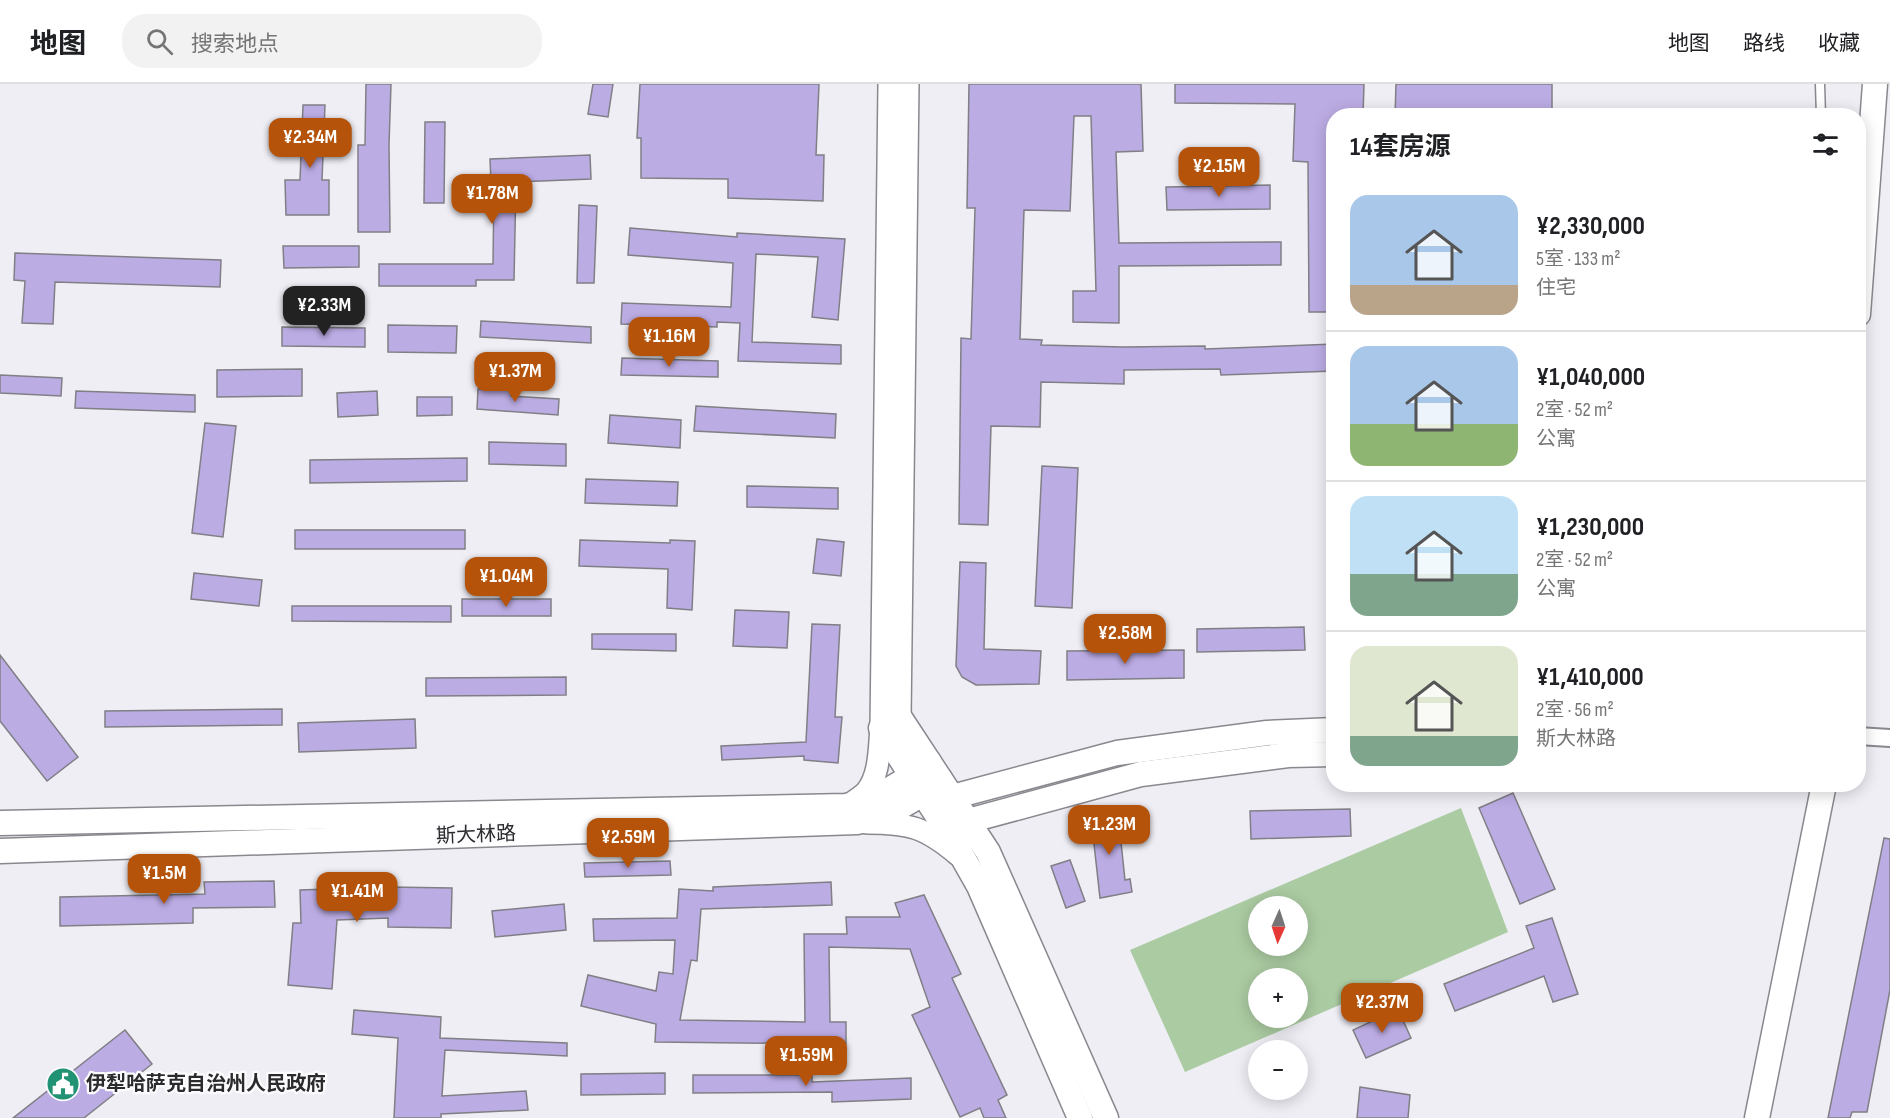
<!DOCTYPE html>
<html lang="zh">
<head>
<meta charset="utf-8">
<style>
  :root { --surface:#fff; --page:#f2f2f2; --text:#202124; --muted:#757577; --line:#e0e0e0; --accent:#b45309 }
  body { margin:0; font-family:"Sofia Sans Condensed","Noto Sans SC",sans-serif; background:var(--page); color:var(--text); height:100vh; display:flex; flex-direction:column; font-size:22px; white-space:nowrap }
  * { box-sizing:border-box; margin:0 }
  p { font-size:20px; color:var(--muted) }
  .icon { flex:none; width:33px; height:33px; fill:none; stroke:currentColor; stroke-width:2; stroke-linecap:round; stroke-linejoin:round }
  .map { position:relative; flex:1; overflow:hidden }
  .side { position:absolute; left:1326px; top:24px; width:540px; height:684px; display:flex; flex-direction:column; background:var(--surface); border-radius:24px; box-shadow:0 3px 15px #0003 }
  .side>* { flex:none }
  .needle { width:39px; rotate:183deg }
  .fabs { position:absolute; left:1248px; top:812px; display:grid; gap:12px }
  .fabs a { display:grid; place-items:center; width:60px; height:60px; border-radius:50%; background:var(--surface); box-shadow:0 3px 15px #0003; font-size:30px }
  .price { position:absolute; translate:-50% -51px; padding:0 14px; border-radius:12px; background:var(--accent); color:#fff; font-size:20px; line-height:39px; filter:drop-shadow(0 2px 3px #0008) }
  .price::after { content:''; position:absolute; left:50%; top:36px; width:18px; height:14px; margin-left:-9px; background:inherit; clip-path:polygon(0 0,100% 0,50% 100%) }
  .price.selected { background:#222; color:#fff }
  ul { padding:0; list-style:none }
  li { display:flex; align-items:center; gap:18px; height:150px; padding:0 24px }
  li+li { border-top:2px solid var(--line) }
  li span { display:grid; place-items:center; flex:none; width:168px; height:120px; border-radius:18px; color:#555 }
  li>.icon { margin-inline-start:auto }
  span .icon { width:72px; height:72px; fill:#fffc; stroke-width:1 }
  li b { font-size:26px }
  h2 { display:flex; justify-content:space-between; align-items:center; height:72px; padding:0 24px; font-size:26px }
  header { display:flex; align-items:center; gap:36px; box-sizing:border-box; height:84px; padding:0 30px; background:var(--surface); border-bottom:2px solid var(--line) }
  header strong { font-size:28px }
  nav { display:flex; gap:33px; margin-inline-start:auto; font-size:21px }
  .search { width:420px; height:54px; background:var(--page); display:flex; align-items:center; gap:15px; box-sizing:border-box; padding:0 21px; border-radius:24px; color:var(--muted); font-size:22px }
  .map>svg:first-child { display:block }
</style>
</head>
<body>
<header>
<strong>地图</strong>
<div class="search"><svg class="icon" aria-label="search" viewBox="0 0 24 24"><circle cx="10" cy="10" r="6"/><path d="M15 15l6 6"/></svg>搜索地点</div>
<nav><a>地图</a><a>路线</a><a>收藏</a></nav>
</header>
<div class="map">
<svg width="1890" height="1034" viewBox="0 0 1890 1034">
  <rect width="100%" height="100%" fill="#efeef5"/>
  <path fill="#abcba2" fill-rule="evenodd" d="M1461 724 1508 848 1185 988 1130 866ZM1258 822H1298V861H1258ZM1258 894H1298V933H1258Z"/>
  <g fill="#bcace4" stroke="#807f85" stroke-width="1.5">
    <path d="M366 0H391L389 61 390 148H358V61H365Z"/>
    <path d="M593 0H613L608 33 588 30Z"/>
    <path d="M640 0H819L816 71H824L823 117 728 114V95L641 94V54H637Z"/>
    <path d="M969 0H1141L1143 67 1116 68 1119 159 1281 158V181L1119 182V239L1073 238V207H1096L1091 32H1074L1070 127 1024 126 1020 255 1042 256 1041 261 1124 263 1205 262V265L1334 260V287L1221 291 1220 285 1124 286V300L1041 298 1040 343 991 342 988 441 959 440 961 254 971 255 975 124H967Z"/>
    <path d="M1175 0H1364L1363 32H1334V228H1309L1308 78 1293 77 1295 20 1175 19Z"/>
    <path d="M1396 0H1552V32H1395Z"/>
    <path d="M303 21H325L322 96H329V131H286L285 96H300Z"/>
    <path d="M425 38H445L444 119H424Z"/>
    <path d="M590 71 591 95 516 98 514 196H476V202H379V180H493L494 99H491L490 75Z"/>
    <path d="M1270 101V125L1167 126 1166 103Z"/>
    <path d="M579 121 597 122 594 199H577Z"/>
    <path d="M630 144 737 153V149L845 155 838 236 812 233 818 173 756 170 752 258 841 261V280L738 277 740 239 717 238V243L621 240 622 219 731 223 733 179 628 171Z"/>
    <path d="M283 162H359V183L284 184Z"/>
    <path d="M15 169 221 176 220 203 55 198 53 240 22 239 25 197 14 196Z"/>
    <path d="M481 237 591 243V259L480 253Z"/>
    <path d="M388 241 457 242 456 269 388 268Z"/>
    <path d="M282 243 365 244V263L282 262Z"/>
    <path d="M622 274 718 277V293L621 291Z"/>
    <path d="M302 285V312L217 313V286Z"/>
    <path d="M0 291 62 294 61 312 0 309Z"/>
    <path d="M478 305 511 306V312L559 315 558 331 477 325Z"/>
    <path d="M76 307 195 311V328L75 324Z"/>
    <path d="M377 307 378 331 338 333 337 309Z"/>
    <path d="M417 313H452V331L417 332Z"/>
    <path d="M696 322 836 330 835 354 694 347Z"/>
    <path d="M610 331 681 336 680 364 608 359Z"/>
    <path d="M205 339 236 342 223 453 192 449Z"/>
    <path d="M489 358 566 360V382L489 380Z"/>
    <path d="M467 374V397L310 399V376Z"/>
    <path d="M1042 382 1078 384 1072 524 1035 522Z"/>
    <path d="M586 395 678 398 677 422 585 419Z"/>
    <path d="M747 402 838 404V425L747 423Z"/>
    <rect x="295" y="446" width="170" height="19"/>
    <path d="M817 455 844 458 841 492 813 489Z"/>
    <path d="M580 456 670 459V456L695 457 692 526 667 524 668 485 579 482Z"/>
    <path d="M960 478 986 479 984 565 1041 567 1039 600 976 601 962 593 956 582Z"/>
    <path d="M194 489 262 496 259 522 191 515Z"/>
    <rect x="462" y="515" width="89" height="17"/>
    <path d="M292 522H451V538L292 537Z"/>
    <path d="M735 526 789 528 787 564 733 562Z"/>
    <path d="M812 540 840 541 835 633H842L838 679 804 676V672L722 676 721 662 806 658Z"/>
    <path d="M1304 543 1305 566 1197 568V545Z"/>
    <path d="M592 550H676V567L592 565Z"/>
    <path d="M1184 566V594L1067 596V567Z"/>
    <path d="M0 571 78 673 47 697 0 637Z"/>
    <path d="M566 593V611L426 612V594Z"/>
    <path d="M282 625V641L105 643V627Z"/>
    <path d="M415 635 416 664 299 668 298 639Z"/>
    <path d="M1513 709 1555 805 1520 820 1479 724Z"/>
    <path d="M1350 725 1351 752 1251 755 1250 727Z"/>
    <path d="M1118 730 1125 796 1130 795 1132 808 1100 814 1091 733Z"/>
    <path d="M1884 754 1890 755V906L1867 1028H1852L1850 1034H1828Z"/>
    <path d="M1070 776 1085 817 1066 824 1051 782Z"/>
    <path d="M670 777 671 791 585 793 584 779Z"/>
    <path d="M274 797 275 823 193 824V839L60 842V813L205 810 204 798Z"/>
    <path d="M831 798 832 821 701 825 697 877 691 876 680 936 805 938 804 850H847L846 833H900L895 819 924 811 961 890 952 894 1007 1011 998 1016 1006 1034H984L980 1024 960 1033 912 931 930 923 910 865 829 863 830 938H846V960L655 958 656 940 581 922 588 891 656 907 659 888 673 890 675 856 594 857 593 835 677 834 679 805 713 807V803Z"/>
    <path d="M389 803 452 804 451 844 388 843V834L337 836 332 905 288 901 293 839H301L300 806Z"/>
    <path d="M564 820 566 846 495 853 492 827Z"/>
    <path d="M1552 834 1578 910 1553 918 1544 892 1455 927 1444 900 1534 864 1526 842Z"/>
    <path d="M1398 925 1411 954 1366 974 1353 946Z"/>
    <path d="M354 926 441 933 440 954 567 959V972L445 966 442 1012 526 1007 528 1026 441 1030V1034H394L398 954 352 950Z"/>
    <path d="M125 946 152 980 84 1034H13Z"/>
    <path d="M665 989V1010L581 1011V990Z"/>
    <path d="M693 991H812V998L911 994V1015L832 1018V1008L693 1009Z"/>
    <path d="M1360 1003 1410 1011 1408 1034H1357Z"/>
  </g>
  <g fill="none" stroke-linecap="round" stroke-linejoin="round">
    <g stroke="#8a888e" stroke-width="11">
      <path id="service" d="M1820 0 1821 32"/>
    </g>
    <g stroke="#8a888e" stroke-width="20">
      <path id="minor" d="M1858 652 1890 654"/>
    </g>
    <g stroke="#8a888e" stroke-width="24">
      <g id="tertiary">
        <path d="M900 634 908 0"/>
        <path d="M847 722C853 718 861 713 866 708 880 691 879 665 881 644L889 0"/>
        <path d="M867 739C909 739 925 743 958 771"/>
      </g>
    </g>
    <g stroke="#8a888e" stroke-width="27">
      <g id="secondary">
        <path d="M1858 230 1875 0"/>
        <path d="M900 634 988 768 1106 1034"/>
        <path d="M881 644 953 756 979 802 1080 1034"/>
        <path d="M952 713 1117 669 1267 649 1334 646"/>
        <path d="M968 737 1141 690 1288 671 1334 670"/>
        <path d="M0 739 846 722 870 717 912 692 929 678"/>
        <path d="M0 767 857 738C890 731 915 717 940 695"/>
        <path d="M1757 1034 1824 700"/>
      </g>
    </g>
    <use href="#service" stroke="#fff" stroke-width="8"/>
    <use href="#minor" stroke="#fff" stroke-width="16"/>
    <use href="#tertiary" stroke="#fff" stroke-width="21"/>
    <use href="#secondary" stroke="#fff" stroke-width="24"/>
  </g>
  <defs>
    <g id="civic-disc" transform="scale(1.725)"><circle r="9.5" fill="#219273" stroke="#fcfcff"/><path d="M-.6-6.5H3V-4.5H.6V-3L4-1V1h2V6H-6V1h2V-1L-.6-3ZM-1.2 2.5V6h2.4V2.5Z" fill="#fff"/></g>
  </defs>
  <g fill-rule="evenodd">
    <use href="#civic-disc" x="63" y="1000"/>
  </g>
  <g text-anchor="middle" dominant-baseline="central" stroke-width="4.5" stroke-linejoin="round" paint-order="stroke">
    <g font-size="20" fill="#2b2b2d" stroke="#fcfcff">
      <text transform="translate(476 751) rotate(-2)">斯大林路</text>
    </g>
    <g font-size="20" font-weight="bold" fill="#2b2b2d" stroke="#fcfcff" text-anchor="start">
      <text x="86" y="1000">伊犁哈萨克自治州人民政府</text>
    </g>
  </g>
</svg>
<div class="fabs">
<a><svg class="needle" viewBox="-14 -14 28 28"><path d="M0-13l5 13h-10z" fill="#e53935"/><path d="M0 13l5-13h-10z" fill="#757577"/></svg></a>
<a>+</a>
<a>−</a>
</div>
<b class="price" style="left:310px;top:85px">¥2.34M</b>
<b class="price" style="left:1219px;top:114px">¥2.15M</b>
<b class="price" style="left:492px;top:141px">¥1.78M</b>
<b class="price selected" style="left:324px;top:253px">¥2.33M</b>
<b class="price" style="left:669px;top:284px">¥1.16M</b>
<b class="price" style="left:515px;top:319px">¥1.37M</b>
<b class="price" style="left:506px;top:524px">¥1.04M</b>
<b class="price" style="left:1125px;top:581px">¥2.58M</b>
<b class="price" style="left:1109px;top:772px">¥1.23M</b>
<b class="price" style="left:628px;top:785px">¥2.59M</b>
<b class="price" style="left:164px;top:821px">¥1.5M</b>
<b class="price" style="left:357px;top:839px">¥1.41M</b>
<b class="price" style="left:1382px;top:950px">¥2.37M</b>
<b class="price" style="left:806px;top:1003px">¥1.59M</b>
<section class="side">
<h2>14套房源<svg class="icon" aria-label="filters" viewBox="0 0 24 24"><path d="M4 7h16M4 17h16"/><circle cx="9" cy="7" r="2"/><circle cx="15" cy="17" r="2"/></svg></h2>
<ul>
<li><span style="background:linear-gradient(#a9c7e8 75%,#b9a48a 0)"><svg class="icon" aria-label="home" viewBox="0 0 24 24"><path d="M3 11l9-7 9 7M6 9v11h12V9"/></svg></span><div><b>¥2,330,000</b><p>5室 · 133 m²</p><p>住宅</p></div></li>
<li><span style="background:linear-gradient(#a9c7e8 65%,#8fb573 0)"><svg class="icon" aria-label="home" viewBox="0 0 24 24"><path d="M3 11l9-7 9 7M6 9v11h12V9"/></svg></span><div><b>¥1,040,000</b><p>2室 · 52 m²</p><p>公寓</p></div></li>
<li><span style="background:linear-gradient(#bfe0f5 65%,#7fa58c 0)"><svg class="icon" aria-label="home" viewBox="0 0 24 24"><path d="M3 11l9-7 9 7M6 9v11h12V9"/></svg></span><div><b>¥1,230,000</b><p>2室 · 52 m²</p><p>公寓</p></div></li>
<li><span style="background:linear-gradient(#dfe7d0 75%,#7fa58c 0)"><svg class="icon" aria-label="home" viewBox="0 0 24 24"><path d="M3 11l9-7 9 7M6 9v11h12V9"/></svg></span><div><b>¥1,410,000</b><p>2室 · 56 m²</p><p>斯大林路</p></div></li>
</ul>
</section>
</div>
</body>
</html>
